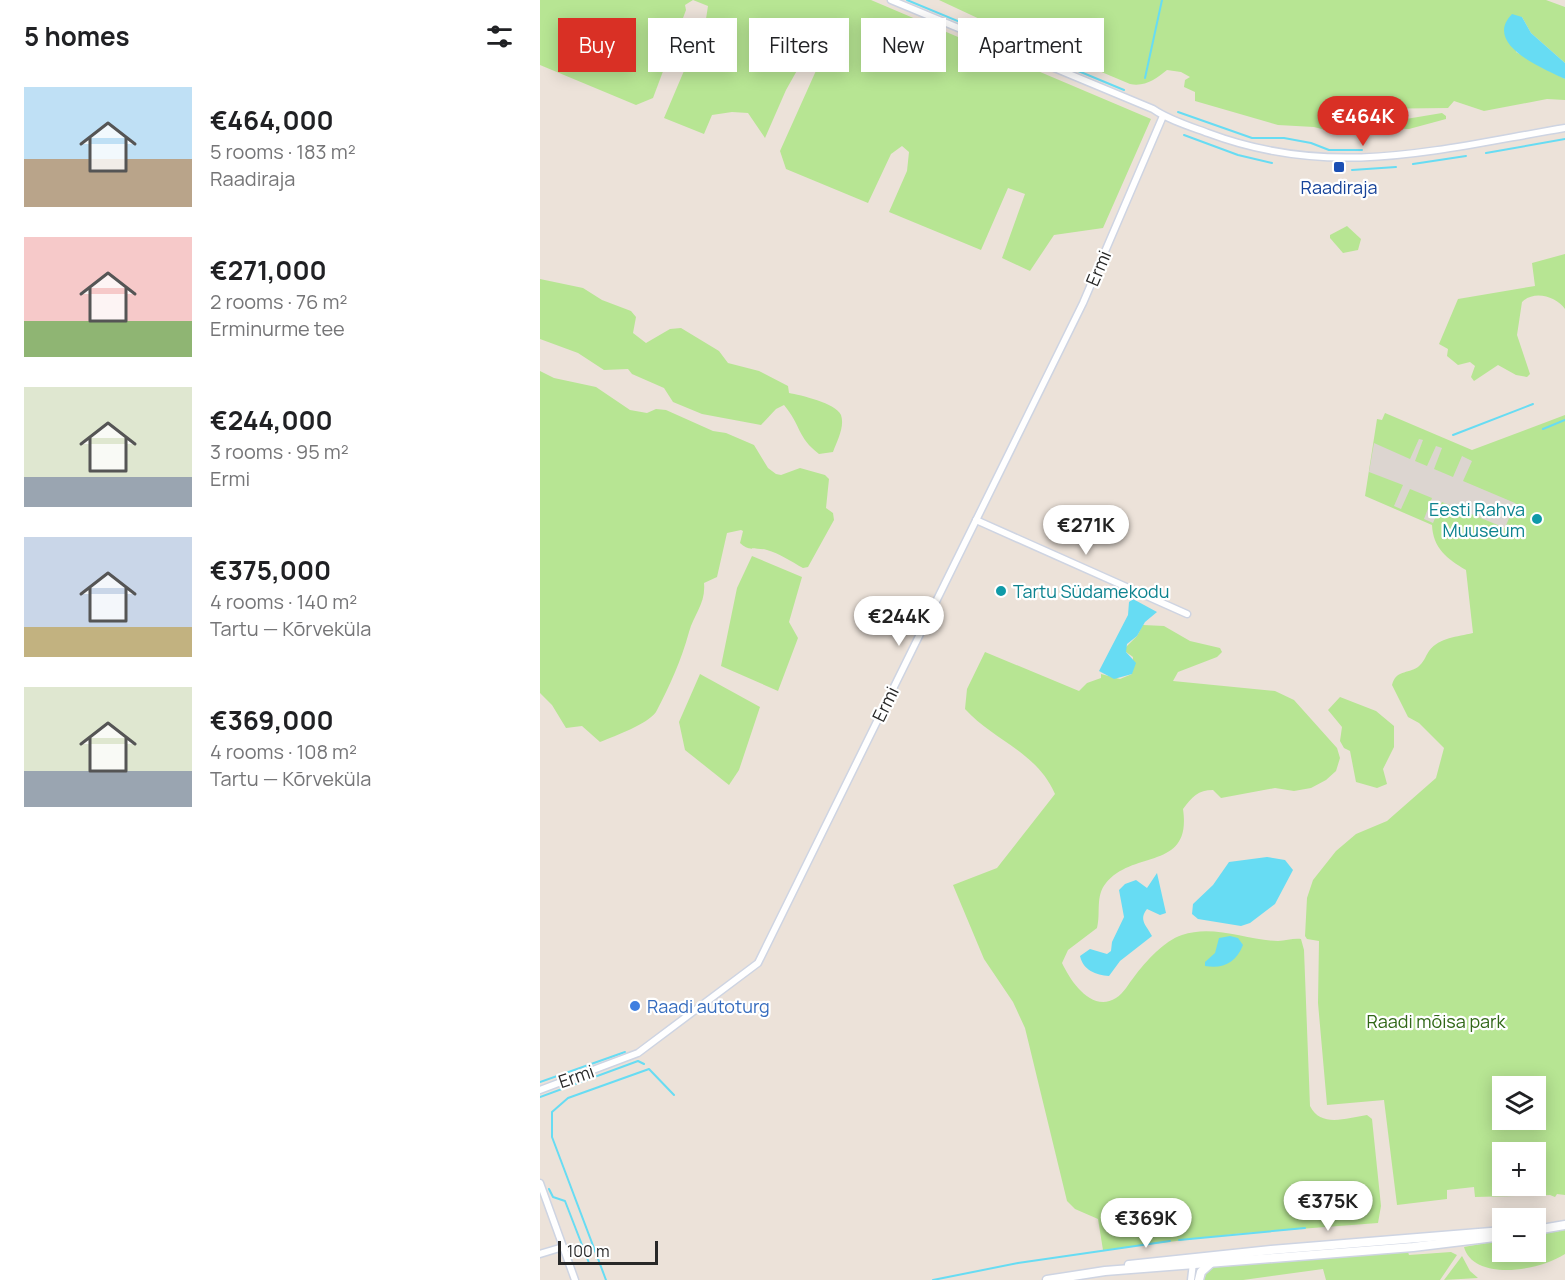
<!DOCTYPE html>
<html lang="en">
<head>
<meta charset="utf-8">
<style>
  :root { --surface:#fff; --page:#f6f6f6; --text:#202124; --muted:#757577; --accent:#d93025 }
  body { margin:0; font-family:Manrope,sans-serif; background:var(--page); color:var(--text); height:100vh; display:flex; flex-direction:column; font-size:22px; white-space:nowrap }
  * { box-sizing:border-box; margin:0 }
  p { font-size:20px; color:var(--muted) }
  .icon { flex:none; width:33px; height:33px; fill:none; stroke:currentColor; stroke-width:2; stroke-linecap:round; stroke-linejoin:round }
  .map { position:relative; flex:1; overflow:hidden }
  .drawer { display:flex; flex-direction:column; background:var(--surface); width:540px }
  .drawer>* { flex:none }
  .guide { position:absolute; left:18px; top:18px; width:570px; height:54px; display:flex; gap:12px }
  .tools { position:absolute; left:952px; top:1076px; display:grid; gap:12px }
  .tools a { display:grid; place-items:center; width:54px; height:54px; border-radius:0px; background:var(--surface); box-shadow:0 3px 15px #0003; font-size:30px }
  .scale { position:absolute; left:18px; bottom:15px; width:100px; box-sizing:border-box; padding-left:6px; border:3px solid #282828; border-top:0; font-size:16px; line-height:21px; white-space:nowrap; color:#282828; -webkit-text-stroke:4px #fff; paint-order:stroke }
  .price { position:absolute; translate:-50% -51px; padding:0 14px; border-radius:21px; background:#fff; color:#222; font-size:20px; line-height:39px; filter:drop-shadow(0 2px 3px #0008) }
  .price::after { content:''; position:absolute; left:50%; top:36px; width:18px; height:14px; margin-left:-9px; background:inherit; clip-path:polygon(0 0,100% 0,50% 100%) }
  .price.current { background:var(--accent); color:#fff }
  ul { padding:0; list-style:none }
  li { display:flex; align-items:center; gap:18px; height:150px; padding:0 24px }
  li span { display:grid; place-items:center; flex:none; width:168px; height:120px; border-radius:0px; color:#555 }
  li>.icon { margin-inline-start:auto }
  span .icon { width:72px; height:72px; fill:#fffc; stroke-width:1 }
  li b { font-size:26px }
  h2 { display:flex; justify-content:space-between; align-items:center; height:72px; padding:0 24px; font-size:26px }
  .pill { padding:0 21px; border-radius:0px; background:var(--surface); box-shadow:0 3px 15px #0003; font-size:21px; line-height:54px }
  .pill.current { background:var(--accent); color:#fff }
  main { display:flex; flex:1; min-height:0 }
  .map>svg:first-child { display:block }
</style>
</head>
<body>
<main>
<section class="drawer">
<h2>5 homes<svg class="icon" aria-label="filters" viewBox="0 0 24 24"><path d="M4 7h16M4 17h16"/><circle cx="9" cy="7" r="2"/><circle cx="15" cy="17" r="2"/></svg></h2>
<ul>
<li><span style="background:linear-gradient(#bfe0f5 60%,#b9a48a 0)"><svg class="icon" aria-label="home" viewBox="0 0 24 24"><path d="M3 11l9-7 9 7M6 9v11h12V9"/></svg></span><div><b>€464,000</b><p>5 rooms · 183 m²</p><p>Raadiraja</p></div></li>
<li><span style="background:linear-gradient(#f6c9c9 70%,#8fb573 0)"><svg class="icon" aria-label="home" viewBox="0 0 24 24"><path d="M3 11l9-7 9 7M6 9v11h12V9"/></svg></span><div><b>€271,000</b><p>2 rooms · 76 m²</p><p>Erminurme tee</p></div></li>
<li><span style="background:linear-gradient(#dfe7d0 75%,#9aa5b1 0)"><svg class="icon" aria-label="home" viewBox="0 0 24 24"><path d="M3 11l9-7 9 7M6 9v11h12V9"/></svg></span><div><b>€244,000</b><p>3 rooms · 95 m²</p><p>Ermi</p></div></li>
<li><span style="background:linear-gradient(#c9d6e8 75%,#c2b280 0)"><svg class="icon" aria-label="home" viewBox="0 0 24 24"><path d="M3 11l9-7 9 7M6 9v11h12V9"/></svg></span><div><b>€375,000</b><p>4 rooms · 140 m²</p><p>Tartu — Kõrveküla</p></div></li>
<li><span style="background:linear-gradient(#dfe7d0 70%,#9aa5b1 0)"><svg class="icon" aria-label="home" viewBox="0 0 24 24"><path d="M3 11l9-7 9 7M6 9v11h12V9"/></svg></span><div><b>€369,000</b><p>4 rooms · 108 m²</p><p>Tartu — Kõrveküla</p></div></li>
</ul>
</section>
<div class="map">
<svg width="1025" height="1280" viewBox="0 0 1025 1280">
  <rect width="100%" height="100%" fill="#ece2d9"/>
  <g fill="#b7e593" fill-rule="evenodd">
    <path d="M0 0H331L611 119 563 228 514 235 490 271 462 258 485 194 468 188 441 250 349 212 367 171 369 152 362 146 351 154 328 203 246 169 240 151 279 64 278 58 283 45 271 39 268 51 246 90 225 138 208 113 192 112 172 115 164 134 124 118 166 19 168 6 153 0 145 5 146 10 113 98 96 105 0 65Z"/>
    <path d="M399 0H1006L1025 7V63L991 33 982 17 976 52 1025 79V100L1007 99 944 111 914 101 908 108 820 109 813 102 792 99 788 105 799 119H866L902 113 906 116V119L869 129 844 128 797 133 774 127 738 125 655 101V92L644 87 645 80 650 77 641 72 627 70C616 79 605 87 590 84L476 36Z"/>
    <path d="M807 226 821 239 818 250 803 253 790 238V235Z"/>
    <path d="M1025 254V309C1016 296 994 290 982 302L977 335 990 374 987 377 976 375 958 365 934 381 931 377 935 366 930 362 918 365 907 356 908 349 899 344 918 299 995 286 992 263Z"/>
    <path d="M0 279 43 288 62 300 91 311 96 317 93 333 106 343 130 329 141 328 179 351 188 363 219 371 248 386 249 393C260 395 296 403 301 415 305 427 297 441 293 452L279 454C257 437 261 425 244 405L236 409 221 425 162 414 133 402 124 388 92 374 88 369 64 370 38 353 0 339Z"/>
    <path d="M0 371 14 378 56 387 90 410 107 413 116 409 126 410 173 431 186 433 214 445 228 468 236 474 241 475 260 468 285 475 289 479 286 508 293 513 294 520 268 567 263 568C252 562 239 553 227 550 216 547 209 552 200 543L203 531 201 530 187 533 177 577 164 583C166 603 154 614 149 632 141 661 130 685 116 712 106 725 77 735 60 742L42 726 26 728 12 705 0 693Z"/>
    <path d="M845 413 932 450 1025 415V1195L1017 1194 1015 1197 1010 1195 935 1197 934 1187 907 1190V1199L857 1205 844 1100 787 1105 778 1003 779 941 767 939 765 936 767 898 773 880 796 851 816 834 847 821 896 778 904 748 879 723 868 717 852 685C856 670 867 674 878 667 884 662 885 657 889 651 900 637 917 637 933 633L926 570C907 559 893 548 892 525L825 496 837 419 842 420ZM963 1086H996V1119H963ZM963 1152H996V1185H963Z"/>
    <path d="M212 556 262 577 249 622 258 638 238 691 181 666 197 588Z"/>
    <path d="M603 625 624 626 650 641 680 648 682 652 677 657 638 672 633 681 735 691 754 700 797 748 800 758 796 771 786 780 771 788 754 791 735 788 681 798 673 790C658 790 652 797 643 809 652 871 594 849 566 883 555 896 561 913 557 928L528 950 522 963C531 982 552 1013 576 998 584 993 589 983 594 977 606 961 624 941 642 935 673 924 707 940 738 941 746 941 753 938 761 939L764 950 770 1106C781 1128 806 1118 827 1115L832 1119 841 1206 838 1223 694 1234 563 1250 558 1219 535 1209 527 1201 485 1028 473 1002 444 959 413 885 457 868 515 794C497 752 453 740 425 709L427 689 445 652 539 691 547 683 561 678V674L580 679 592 674 593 657 586 652 585 648 597 636Z"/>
    <path d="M160 674 220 707 199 770 189 785 145 750 139 722Z"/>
    <path d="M800 697 836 711 854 726V747L843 769 847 784 837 788 816 782 810 751 804 748 800 741 802 727 788 710Z"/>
    <path d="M1025 1230V1254C995 1273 933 1280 924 1247L963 1240V1251H996V1235Z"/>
    <path d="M868 1252 869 1255 911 1252 917 1255 900 1280H786L783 1269 703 1280H664L668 1269 674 1266Z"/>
    <path d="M922 1256 930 1271 938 1278 904 1280Z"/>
  </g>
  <path fill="#dcd5d0" d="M879 439 883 440 875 461 887 466 896 446 902 448 894 469 913 477 922 456 932 461 923 481 975 503 965 528 902 502 893 523 884 519 892 498 870 489 861 509 854 506 863 485 829 472 834 443 870 459Z"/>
  <g fill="#67dcf3">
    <path d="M972 14 982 17 991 33 1025 63V79C1005 69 942 45 972 14Z"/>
    <path d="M593 599 617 612 605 622 597 636 587 644 586 652 596 663 592 674 574 679 559 671 588 615 589 602Z"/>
    <path d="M727 857 745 860 753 870 735 904 710 923 701 926 658 919 652 914 653 904 673 885 689 862Z"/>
    <path d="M617 873 626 913 620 915 607 909C598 920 607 926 612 936L580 961 569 976C556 975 543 970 540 956L550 949 567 954 571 951 572 942 584 917 579 890 585 884 596 880 607 888Z"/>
    <path d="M690 936 698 938 703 945C696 963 683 969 665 966V962L675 953 679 938Z"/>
  </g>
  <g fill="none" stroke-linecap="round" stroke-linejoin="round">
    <g stroke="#67dcf3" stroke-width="2">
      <path d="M367 0 584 90"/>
      <path d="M605 78 622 0"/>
      <path d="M638 112 712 138H744L771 143 789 150H822"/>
      <path d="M644 135 698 155 732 163"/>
      <path d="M946 153 1025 139"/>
      <path d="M873 164 926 156"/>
      <path d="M812 170 856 167"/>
      <path d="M1003 429 1025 420"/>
      <path d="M913 435 993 404"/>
      <path d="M0 1082 85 1052"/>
      <path d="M0 1097 98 1061 104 1064"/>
      <path d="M9 1189 13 1197 25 1201 49 1263"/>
      <path d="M639 1240 765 1228"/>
      <path d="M66 1280 12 1137V1112L28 1098 109 1069 134 1095"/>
      <path d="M393 1280 478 1263 630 1241"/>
    </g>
    <g stroke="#ced4e2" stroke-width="9">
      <g id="minor">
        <path d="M351 0 613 109C629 120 649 126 668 133 793 180 899 149 1025 128"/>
        <path d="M436 520 647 614"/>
        <path d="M0 1090 98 1053 218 963 543 303 623 116"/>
        <path d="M0 1183 35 1280"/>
        <path d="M0 1254 23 1247"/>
        <path d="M651 1280 653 1263"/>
      </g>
    </g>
    <g stroke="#ced4e2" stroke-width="11">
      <g id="secondary">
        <path d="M996 1230 1025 1225"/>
        <path d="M589 1265 731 1250 963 1231"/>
        <path d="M507 1280 565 1271 873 1247 963 1236"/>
        <path d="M659 1280 661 1272 672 1262"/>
      </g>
    </g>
    <use href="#minor" stroke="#fff" stroke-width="6"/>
    <use href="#secondary" stroke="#fff" stroke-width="8"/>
  </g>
  <rect fill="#1a4fb4" stroke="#fff" stroke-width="2" x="793" y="161" width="12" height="12" rx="3"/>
  <g fill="#0f9aa8" stroke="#fff" stroke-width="2">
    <circle cx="997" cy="519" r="6"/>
    <circle cx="461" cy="591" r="6"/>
  </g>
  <circle fill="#3f7fe0" stroke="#fff" stroke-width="2" cx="95" cy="1006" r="6"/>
  <g text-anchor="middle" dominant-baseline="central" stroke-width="4.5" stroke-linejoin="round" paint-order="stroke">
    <g font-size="18" fill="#164399" stroke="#fff">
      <text x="799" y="187">Raadiraja</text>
    </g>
    <g font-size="18" fill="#282828" stroke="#fff">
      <text transform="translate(558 268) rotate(-67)">Ermi</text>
      <text transform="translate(345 704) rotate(-64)">Ermi</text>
      <text transform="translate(36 1076) rotate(-19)">Ermi</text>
    </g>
    <g font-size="18" fill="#0d838f" stroke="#fff" text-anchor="end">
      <text x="985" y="509">Eesti Rahva<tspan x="985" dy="21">Muuseum</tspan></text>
      <text x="473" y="591" text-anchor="start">Tartu Südamekodu</text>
    </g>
    <g font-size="18" fill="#366cbe" stroke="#fff" text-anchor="start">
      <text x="107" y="1006">Raadi autoturg</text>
    </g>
    <g font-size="18" fill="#306717" stroke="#fff">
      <text x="896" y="1021">Raadi mõisa park</text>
    </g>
  </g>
</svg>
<div class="tools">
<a><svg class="icon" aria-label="layers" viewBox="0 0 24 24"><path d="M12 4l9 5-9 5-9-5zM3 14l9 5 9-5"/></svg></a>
<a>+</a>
<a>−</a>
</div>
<div class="scale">100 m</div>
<b class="price current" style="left:823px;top:147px">€464K</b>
<b class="price" style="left:546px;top:556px">€271K</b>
<b class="price" style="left:359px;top:647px">€244K</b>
<b class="price" style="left:788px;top:1232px">€375K</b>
<b class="price" style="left:606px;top:1249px">€369K</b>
<div class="guide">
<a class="pill current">Buy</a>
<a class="pill">Rent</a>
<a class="pill">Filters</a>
<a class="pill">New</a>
<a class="pill">Apartment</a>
</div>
</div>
</main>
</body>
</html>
